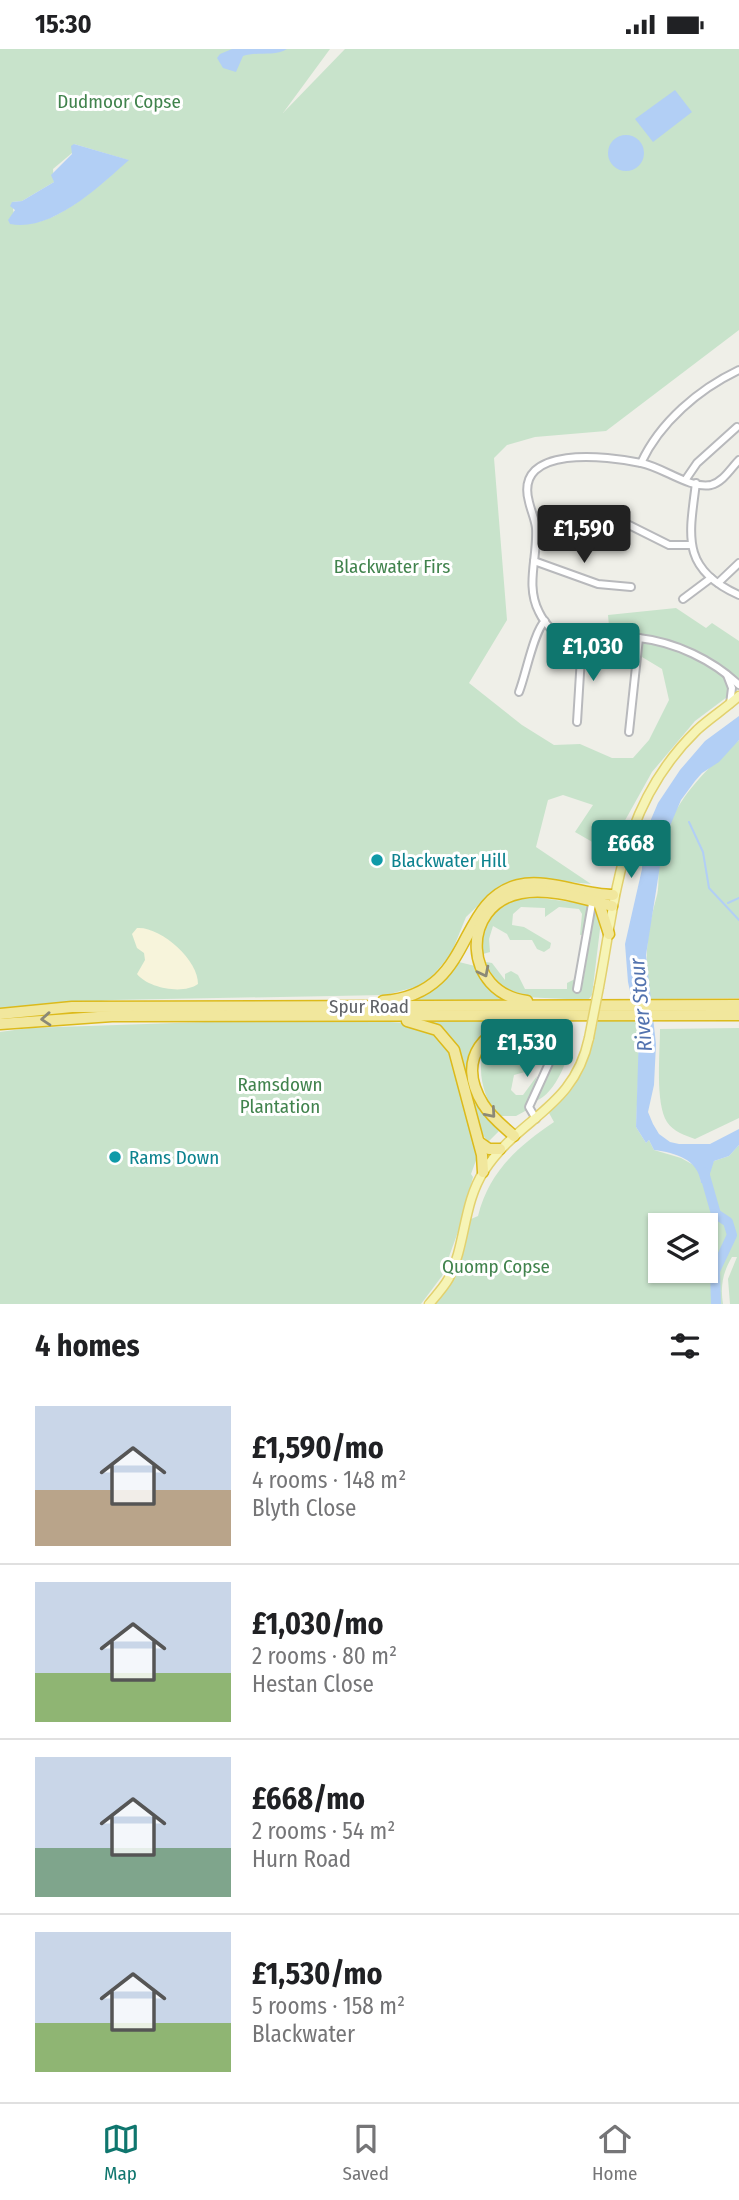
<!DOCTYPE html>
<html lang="en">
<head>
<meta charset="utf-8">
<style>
  :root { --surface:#fff; --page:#f6f6f6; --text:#202124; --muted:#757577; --line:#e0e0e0; --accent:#0f766e }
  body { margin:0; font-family:"Fira Sans Condensed",sans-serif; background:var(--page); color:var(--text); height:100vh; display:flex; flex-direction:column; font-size:26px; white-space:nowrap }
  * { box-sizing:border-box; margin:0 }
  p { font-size:23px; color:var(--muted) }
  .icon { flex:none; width:38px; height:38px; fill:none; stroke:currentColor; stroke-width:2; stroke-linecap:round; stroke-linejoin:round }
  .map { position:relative; height:1255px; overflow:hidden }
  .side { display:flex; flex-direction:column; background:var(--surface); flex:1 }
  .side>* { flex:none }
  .buttons { position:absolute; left:648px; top:1164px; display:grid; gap:14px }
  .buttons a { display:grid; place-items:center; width:70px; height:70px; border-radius:0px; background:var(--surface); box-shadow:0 2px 5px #0004; font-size:35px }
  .price { position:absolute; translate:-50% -60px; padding:0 16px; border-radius:7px; background:var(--accent); color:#fff; font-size:23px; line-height:46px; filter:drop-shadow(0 2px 4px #0008) }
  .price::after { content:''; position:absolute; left:50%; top:42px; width:21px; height:16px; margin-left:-10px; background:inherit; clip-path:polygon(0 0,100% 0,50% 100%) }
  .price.active { background:#222; color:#fff }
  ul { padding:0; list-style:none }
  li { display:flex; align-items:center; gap:21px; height:175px; padding:0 35px }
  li+li { border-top:2px solid var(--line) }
  li span { display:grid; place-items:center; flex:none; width:196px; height:140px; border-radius:0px; color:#555 }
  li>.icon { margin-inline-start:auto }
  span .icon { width:84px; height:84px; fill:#fffc; stroke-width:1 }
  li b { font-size:30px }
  h2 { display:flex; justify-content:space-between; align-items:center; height:84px; padding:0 35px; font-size:30px }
  .status { display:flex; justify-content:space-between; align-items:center; height:49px; padding:0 35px; background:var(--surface); direction:ltr }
  .status svg { height:19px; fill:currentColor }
  .tab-bar { display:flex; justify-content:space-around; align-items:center; height:98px; border-top:2px solid var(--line); background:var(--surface); font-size:19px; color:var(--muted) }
  .tab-bar a { display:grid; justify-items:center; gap:4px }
  .tab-bar .active { color:var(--accent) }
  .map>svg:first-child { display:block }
</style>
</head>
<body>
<div class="status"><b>15:30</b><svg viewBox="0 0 49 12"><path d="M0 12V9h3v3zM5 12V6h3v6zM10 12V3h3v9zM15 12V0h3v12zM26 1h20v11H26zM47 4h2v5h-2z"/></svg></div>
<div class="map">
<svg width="739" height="1255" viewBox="0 0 739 1255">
  <rect width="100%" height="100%" fill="#efefe8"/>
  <g fill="#c8e3cb" fill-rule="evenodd">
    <path d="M0 0H330L283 64 345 0H739V281L606 382 535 388 507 396 494 409 507 571 469 634 522 676 554 696 580 695 612 709H633L649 691 669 651 662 620 642 608V586L610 588 608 566 676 559 706 579 712 574 739 592V639L695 672 652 723 608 802 575 783 593 756 563 746 548 751 536 798 591 835 527 829 492 843 466 868 451 905 430 930 419 937 386 946 112 951 0 961ZM74 95 128 111C103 134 43 191 9 170L14 166 12 153 22 152 54 133 53 120 72 104Z"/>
    <path d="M739 691V949L651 950C643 916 647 883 656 850 661 835 656 817 660 802 671 754 704 722 739 691Z"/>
    <path d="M525 847 586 855 599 864 600 880 592 946 588 951 523 948C508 944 486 929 486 913L492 914 505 931V925L511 922 518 926 525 940H567V934L575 930 583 933 591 885 580 886 582 865 579 860 559 858 545 868V859L521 858 513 865 512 876 524 878 551 894 550 899 544 903 537 900 532 891H510L507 885 493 877 489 890 490 903 483 905C472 876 501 855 525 847Z"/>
    <path d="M459 913 475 917 486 936 509 954 405 953 436 936Z"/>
    <path d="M323 969 407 974 434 982 455 1010 478 1106 471 1125 473 1128 463 1169 442 1227 421 1255H0V983L29 979Z"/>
    <path d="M506 970 489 982 471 1022 499 1082 488 1093 477 1078 459 1004 421 971Z"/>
    <path d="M636 970 639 1008 636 1078 646 1094 649 1091 654 1101 681 1109 699 1119 701 1134 714 1112 729 1107 739 1096V1255H730L728 1230 737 1208H732C723 1223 720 1237 723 1255H435L454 1225 471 1170 478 1167C489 1123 517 1098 554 1073L549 1064 576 1033 586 1015 598 972ZM660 1176H705V1222H660Z"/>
    <path d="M559 974H570C577 994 558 1044 536 1052L550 1017 547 1006 554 987 552 982 508 988 506 991 526 1003 525 1023 514 1026 511 1041 516 1046H523L537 1027 527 1061 516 1067H497C478 1040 469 993 510 980 525 976 543 977 559 974Z"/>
    <path d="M739 979V1069L695 1090C684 1086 674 1083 667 1073 655 1054 660 1003 660 980Z"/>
  </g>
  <path fill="#f7f4db" d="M137 879C160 877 199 911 198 935 183 946 148 939 137 925L145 911 144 904 137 899 132 885Z"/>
  <g fill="#b2cff5">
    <path d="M232 0H287C274 8 258 2 243 7L236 23 223 19 217 9 220 5Z"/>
    <path d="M675 41 692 63 653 93 635 70Z"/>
    <circle cx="626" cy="104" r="18"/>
    <path d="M74 95 129 111C101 136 51 184 10 175L8 171 15 161 10 157 12 153 22 152 54 133 51 126 72 105 71 97Z"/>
    <path d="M739 667V691L719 713 702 724 695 732 681 751 664 791 646 906 656 995 654 1036 648 1063 653 1075 659 1085 670 1093 679 1095H710L739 1080V1096L729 1107 714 1112 707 1134H701C698 1110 676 1104 654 1101L649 1091 646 1094 636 1078 639 983 628 933 625 895 642 820 643 789 658 754 680 721 705 692Z"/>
  </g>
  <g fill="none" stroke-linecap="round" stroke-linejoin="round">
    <g stroke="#b2cff5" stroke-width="2">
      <path d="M689 773 703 803 709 839 739 871"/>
      <path d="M728 854 739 849"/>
    </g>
    <path stroke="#b2cff5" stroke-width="10" d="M704 1123 716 1165 728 1173 732 1186 715 1222 716 1255"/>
    <g stroke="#b8b9bc" stroke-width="10">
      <g id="minor">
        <path d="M739 411C731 419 723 433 711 436 689 440 663 418 641 414 608 407 513 395 529 453 531 462 535 470 536 479 538 508 525 536 539 563 560 607 603 584 639 589 675 593 713 611 739 636"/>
        <path d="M641 414C660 373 699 340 739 321"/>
        <path d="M686 430 697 414 737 378"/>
        <path d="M696 434C689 488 681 520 739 546"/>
        <path d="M589 471 623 473 669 496H690"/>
        <path d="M534 512 598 535 631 538"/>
        <path d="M718 534 739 514"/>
        <path d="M683 550 711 529"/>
        <path d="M727 626 732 639 730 655"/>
        <path d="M519 643C526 625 534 582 545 572"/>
        <path d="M577 673 582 592"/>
        <path d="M629 683 639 589"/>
        <path d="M577 940 593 849"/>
        <path d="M536 1070 529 1058 561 988"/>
      </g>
    </g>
    <g stroke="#e2d16e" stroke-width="11">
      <g id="major">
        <path d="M599 938C617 841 621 755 697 681 710 669 726 659 739 647"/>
        <path d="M429 1255C436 1247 444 1238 449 1229 466 1195 463 1154 484 1122 519 1068 574 1060 589 989"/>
      </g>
    </g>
    <g stroke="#dcba1b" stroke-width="13">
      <g id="highway">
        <path d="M599 854 609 885"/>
        <path d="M383 952C476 945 454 853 518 836 548 829 582 846 613 846"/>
        <path d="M527 952C463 944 459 856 521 844 549 838 584 850 612 857"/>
        <path d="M0 965 72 958 739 956"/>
        <path d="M407 972 437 981 454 1001 482 1106 483 1123"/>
        <path d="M0 975 112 967 739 966"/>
        <path d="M514 1087C503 1077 491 1068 483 1055 455 1009 485 976 532 972"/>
        <path d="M479 1093 489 1100H500"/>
      </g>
    </g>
    <use href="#minor" stroke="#fff" stroke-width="6"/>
    <use href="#major" stroke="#f6f4b6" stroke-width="8"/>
    <use href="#highway" stroke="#f1e79d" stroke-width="10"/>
    <g stroke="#e2d16e" stroke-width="11" stroke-linecap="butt">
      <path id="major-bridge" d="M589 989 599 938"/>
    </g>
    <use href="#major-bridge" stroke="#f6f4b6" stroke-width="8"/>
  </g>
  <defs><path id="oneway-chevron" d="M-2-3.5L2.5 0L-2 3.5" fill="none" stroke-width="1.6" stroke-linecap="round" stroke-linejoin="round" transform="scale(1.75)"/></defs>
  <g stroke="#8b8976">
    <use href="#oneway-chevron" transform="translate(484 923) rotate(63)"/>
    <use href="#oneway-chevron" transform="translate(46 970) rotate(176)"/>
    <use href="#oneway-chevron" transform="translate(491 1064) rotate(49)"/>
  </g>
  <g fill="#0f9aa8" stroke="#fff" stroke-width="2.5">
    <circle cx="377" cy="811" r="7"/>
    <circle cx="115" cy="1108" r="7"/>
  </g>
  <g text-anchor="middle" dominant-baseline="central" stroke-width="6" stroke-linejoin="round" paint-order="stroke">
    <g font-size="19" fill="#41834d" stroke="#fff">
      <text x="119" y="52">Dudmoor Copse</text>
      <text x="392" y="517">Blackwater Firs</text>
      <text x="280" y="1035">Ramsdown<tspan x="280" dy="22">Plantation</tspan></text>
      <text x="496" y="1217">Quomp Copse</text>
    </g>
    <g font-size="19" fill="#0d838f" stroke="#fff" text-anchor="start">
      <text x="391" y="811">Blackwater Hill</text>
      <text x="129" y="1108">Rams Down</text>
    </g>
    <g font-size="19" fill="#5f6166" stroke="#fff">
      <text x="369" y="957">Spur Road</text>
    </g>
    <g font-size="21" font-style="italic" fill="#5373af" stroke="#fff">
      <text transform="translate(641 956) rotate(-95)">River Stour</text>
    </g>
  </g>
</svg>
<div class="buttons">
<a><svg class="icon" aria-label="layers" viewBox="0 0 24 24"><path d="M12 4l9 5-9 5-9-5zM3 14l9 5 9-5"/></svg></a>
</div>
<b class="price active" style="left:584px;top:516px">£1,590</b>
<b class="price" style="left:593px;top:634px">£1,030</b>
<b class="price" style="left:631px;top:831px">£668</b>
<b class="price" style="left:527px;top:1030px">£1,530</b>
</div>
<section class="side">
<h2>4 homes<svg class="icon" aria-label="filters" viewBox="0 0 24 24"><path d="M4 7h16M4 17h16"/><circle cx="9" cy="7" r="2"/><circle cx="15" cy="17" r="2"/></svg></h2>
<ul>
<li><span style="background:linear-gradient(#c9d6e8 60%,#b9a48a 0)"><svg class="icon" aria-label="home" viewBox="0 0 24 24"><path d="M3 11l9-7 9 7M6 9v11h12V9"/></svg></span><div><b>£1,590/mo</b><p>4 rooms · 148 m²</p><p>Blyth Close</p></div></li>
<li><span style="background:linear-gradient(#c9d6e8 65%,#8fb573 0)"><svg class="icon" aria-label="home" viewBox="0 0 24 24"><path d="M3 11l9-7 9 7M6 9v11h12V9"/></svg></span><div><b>£1,030/mo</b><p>2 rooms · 80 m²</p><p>Hestan Close</p></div></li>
<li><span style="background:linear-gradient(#c9d6e8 65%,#7fa58c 0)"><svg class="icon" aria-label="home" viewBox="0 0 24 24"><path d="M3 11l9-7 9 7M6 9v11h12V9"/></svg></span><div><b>£668/mo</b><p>2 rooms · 54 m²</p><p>Hurn Road</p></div></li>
<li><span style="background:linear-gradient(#c9d6e8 65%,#8fb573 0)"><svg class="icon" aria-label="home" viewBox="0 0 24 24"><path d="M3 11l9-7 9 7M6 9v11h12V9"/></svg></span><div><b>£1,530/mo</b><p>5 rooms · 158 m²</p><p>Blackwater</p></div></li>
</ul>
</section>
<nav class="tab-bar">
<a class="active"><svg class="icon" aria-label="map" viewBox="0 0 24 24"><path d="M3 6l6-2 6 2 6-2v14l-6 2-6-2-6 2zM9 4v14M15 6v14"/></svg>Map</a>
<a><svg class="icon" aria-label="saved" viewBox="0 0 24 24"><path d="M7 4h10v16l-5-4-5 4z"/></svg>Saved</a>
<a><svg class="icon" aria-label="home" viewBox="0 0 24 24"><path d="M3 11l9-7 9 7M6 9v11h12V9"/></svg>Home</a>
</nav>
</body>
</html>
